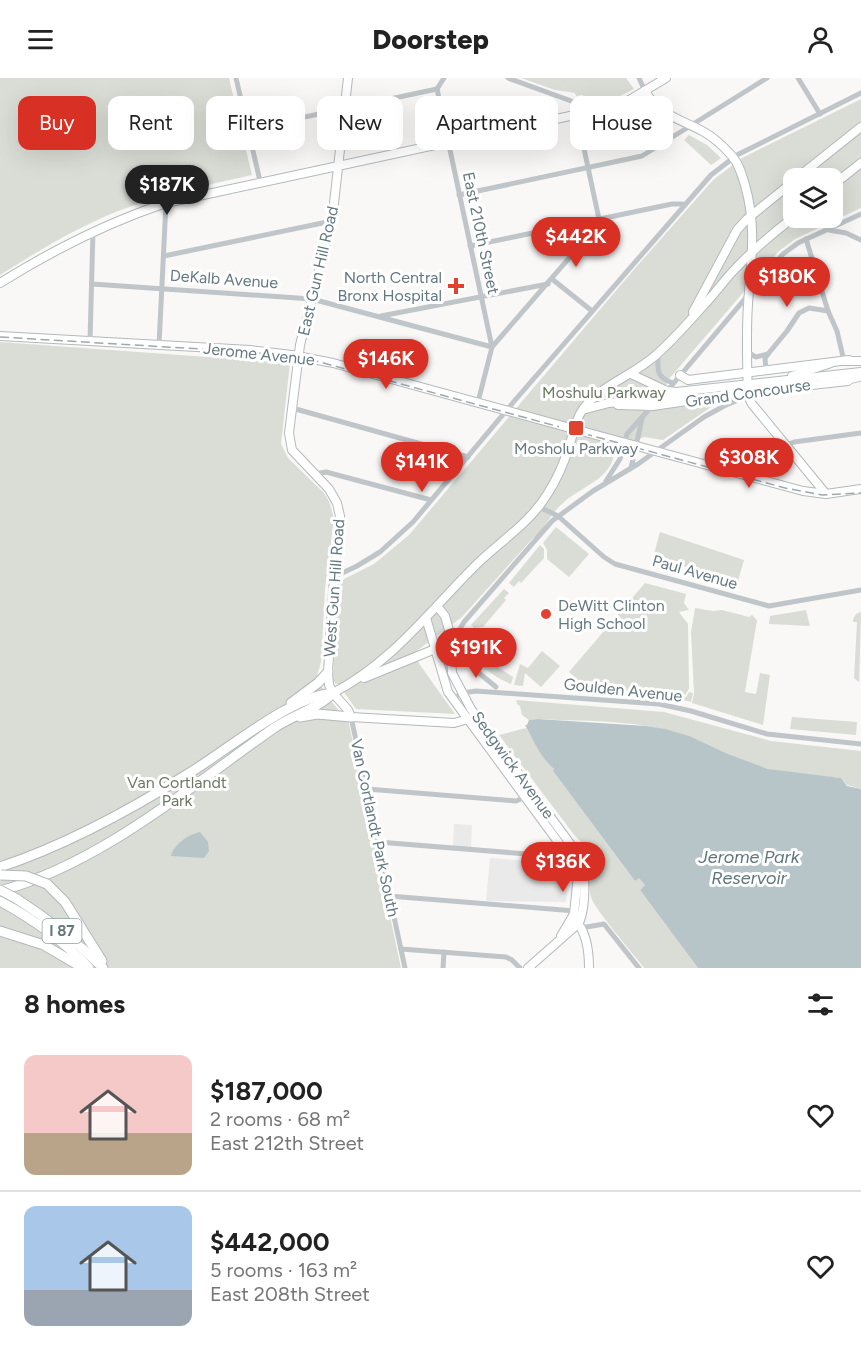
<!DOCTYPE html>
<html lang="en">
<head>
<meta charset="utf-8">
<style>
  :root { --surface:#fff; --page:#f2f2f2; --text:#222; --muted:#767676; --line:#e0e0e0; --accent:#d93025 }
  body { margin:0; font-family:Figtree,sans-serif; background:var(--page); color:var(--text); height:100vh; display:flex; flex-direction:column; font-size:22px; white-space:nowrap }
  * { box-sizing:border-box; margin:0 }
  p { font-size:20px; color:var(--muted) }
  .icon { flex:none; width:33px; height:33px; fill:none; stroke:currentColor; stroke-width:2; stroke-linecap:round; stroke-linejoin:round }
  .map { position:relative; height:890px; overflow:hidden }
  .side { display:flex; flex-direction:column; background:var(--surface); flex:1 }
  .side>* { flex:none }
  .guide { position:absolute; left:18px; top:18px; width:825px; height:54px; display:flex; gap:12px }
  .tools { position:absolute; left:783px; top:90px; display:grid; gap:12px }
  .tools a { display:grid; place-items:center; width:60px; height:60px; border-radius:12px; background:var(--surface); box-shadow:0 6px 24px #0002; font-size:30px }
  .price { position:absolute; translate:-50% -51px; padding:0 14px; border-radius:21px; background:var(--accent); color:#fff; font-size:20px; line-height:39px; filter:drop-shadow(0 2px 3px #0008) }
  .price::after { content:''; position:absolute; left:50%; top:36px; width:18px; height:14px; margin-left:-9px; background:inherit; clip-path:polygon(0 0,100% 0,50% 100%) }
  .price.current { background:#222; color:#fff }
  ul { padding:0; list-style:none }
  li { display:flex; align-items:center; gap:18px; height:150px; padding:0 24px }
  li+li { border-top:2px solid var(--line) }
  li span { display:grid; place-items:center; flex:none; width:168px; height:120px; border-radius:12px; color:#555 }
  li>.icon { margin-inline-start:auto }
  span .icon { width:72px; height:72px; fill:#fffc; stroke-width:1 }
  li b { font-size:26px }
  h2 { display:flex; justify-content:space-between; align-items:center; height:72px; padding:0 24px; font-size:26px }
  .tag { padding:0 21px; border-radius:12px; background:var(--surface); box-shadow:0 6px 24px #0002; font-size:21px; line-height:54px }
  .tag.current { background:var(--accent); color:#fff }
  header { display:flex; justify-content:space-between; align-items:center; height:78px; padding:0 24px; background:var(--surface); font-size:27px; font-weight:800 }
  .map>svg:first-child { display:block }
</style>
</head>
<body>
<header><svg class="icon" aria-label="menu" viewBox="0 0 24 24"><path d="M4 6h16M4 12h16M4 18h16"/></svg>Doorstep<svg class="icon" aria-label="person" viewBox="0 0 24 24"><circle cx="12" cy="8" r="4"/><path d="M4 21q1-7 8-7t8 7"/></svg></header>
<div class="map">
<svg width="861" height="890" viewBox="0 0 861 890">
  <rect width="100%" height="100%" fill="#f9f8f6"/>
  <g fill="#e9eae9">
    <path d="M454 746 472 747 471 770 453 768Z"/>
    <path d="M490 780 562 785 568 799 566 824 486 823Z"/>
  </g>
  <g fill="#d9ddd5" fill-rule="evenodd">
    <path d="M0 0H229L252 97C207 107 161 117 118 133 76 150 38 173 0 197Z"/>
    <path d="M521 0H626L634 11 612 22 585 28 583 17 576 18 575 15 555 12Z"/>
    <path d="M861 21V130L795 161 778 174 669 301 656 331 722 324 711 329 663 362 644 359 614 371C615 401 580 408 562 426 553 433 544 450 536 459L533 460 462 539 414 575 420 587 455 636 356 631 338 606H336L333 603 338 504 374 486 409 457 630 196 713 102 742 80ZM794 100H832V140H794Z"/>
    <path d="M689 57 707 67 721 80 711 87 684 62Z"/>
    <path d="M0 264 290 285 281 366 288 380 324 415 329 423 334 440 325 511 321 584 317 598C324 615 334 629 348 641L401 890H0Z"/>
    <path d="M556 449 589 476 569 499 547 481V472L543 465Z"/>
    <path d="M660 454 744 482 738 503 653 480Z"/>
    <path d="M540 467 544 471V480L521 505 519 503 514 509 509 505Z"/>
    <path d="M645 505 686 516 684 525 689 532 679 534 688 546 689 611 685 617 677 618 686 619 689 614 693 615 691 624 669 619 637 616 641 603 636 616 566 611 575 599 569 594Z"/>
    <path d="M504 511 509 515 504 520 506 522 483 549 474 550 471 547Z"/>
    <path d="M695 530 713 533 722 532 749 539 752 537 757 542 745 614 756 616 760 595 770 597 763 647 692 625 694 615 691 554Z"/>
    <path d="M806 532 810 548 769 546 770 538Z"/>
    <path d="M861 534 859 609V604L854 600 857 544H853C853 539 856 535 861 534Z"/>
    <path d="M470 550 475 552H487L502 565 487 582 513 599 511 606C494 600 451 571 470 550Z"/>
    <path d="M542 573 560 588 541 609 525 595 523 608 514 607 520 586 528 590Z"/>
    <path d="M516 622 664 634 771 663 861 673V711L847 707 841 700C813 697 782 697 755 687 725 677 697 659 666 652 626 642 579 643 538 641L529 642 522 637 520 628 517 626Z"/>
    <path d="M792 639 857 644 856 657 790 651Z"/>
    <path d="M526 650 554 691 553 693 635 803 639 799 645 807 640 812 698 890H644C635 878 593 829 591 819 585 796 599 778 575 758L499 657Z"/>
  </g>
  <g fill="#b7c5c8">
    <path d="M538 641 646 648 665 651 689 658 728 676 768 691 841 700 847 708 861 711V890H698L640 812 645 807 639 800 635 803 553 693 554 691C540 679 533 661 525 647H527L529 642Z"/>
    <path d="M200 754 208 764 209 773 204 780 171 778C173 767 189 756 200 754Z"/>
  </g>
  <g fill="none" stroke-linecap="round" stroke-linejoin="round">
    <g stroke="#b2b9bc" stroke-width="10">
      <g id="secondary">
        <path d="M645 13C658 37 683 42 704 54 715 60 724 69 732 78 739 86 742 97 745 107 757 148 751 185 748 226 746 256 747 288 748 318L752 326 826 416"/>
        <path d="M0 205C53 172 106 145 166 125L621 27 666 0"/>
        <path d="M0 258 250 272 292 277 333 285 563 348"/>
        <path d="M680 297 688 302 849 282"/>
        <path d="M618 327 653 328 740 315 848 303"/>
        <path d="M585 354 803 413 826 416 861 411"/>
        <path d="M437 528 445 538 449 552 452 595 471 631 577 775C587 791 586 828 579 845L528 890"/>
        <path d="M426 540 448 614 575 787 578 797 574 836 561 858"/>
        <path d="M333 615 348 632 351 639 454 645 472 640"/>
        <path d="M576 843C587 855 589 874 589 890"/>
      </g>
    </g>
    <g stroke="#b3b9bc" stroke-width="10">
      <g id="primary">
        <path d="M348 0 332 143 300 267 289 355 292 372 329 411 337 425 340 438 334 499 328 594 329 607 333 615C393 584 431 531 478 485 502 462 531 444 548 415 557 401 564 385 569 369 573 357 575 342 583 331 601 307 634 297 656 277 673 262 688 245 703 228 715 216 724 202 736 190 754 171 773 155 794 139"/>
        <path d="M797 100 861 49"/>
        <path d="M832 108 861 85"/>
        <path d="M693 234 737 152 747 141 794 103"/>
        <path d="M844 283H861"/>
        <path d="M631 296 667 313 676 314 861 294"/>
        <path d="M792 298 831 285"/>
        <path d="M842 303 859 299"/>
        <path d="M586 331 609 325 683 318"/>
        <path d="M364 600 435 571"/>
      </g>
    </g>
    <g stroke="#b3b8bb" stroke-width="11">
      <g id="highway">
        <path d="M291 625 318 605 328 594"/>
        <path d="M300 639 317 636 351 639"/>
        <path d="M0 789C67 767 132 731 191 694 230 670 290 619 333 615"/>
        <path d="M47 806 65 824 102 883"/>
        <path d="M0 813C100 786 191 708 274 650 293 637 317 631 333 615"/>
        <path d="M17 821C48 841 76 863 103 890"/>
        <path d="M0 823C33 841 64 863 89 890"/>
        <path d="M0 853 44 867 83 890"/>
      </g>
    </g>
    <g stroke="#bfc5c8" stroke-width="5">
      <path d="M236 0 260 103"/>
      <path d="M639 0 645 13"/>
      <path d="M798 0 820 36"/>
      <path d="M437 11 492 269"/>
      <path d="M248 51 437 11 444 0"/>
      <path d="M459 117 642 78 767 0"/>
      <path d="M829 152 846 155 861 162"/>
      <path d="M806 161 828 233 837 253 844 283"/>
      <path d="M470 168 672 126H683"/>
      <path d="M164 178 332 143"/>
      <path d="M552 201 592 233"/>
      <path d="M92 206 312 221 492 269"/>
      <path d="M381 238 548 206"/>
      <path d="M90 263 93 153"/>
      <path d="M159 267 166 125"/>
      <path d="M747 274 756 279 768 276"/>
      <path d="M658 275C658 292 655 299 673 305"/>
      <path d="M766 293 765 280 768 276 787 253 799 235 809 230 828 233"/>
      <path d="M667 313 783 176 798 165 861 136"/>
      <path d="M478 324 492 269 596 149 599 141 574 24 508 0"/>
      <path d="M292 330 468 379"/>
      <path d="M786 367 794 364 861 355"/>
      <path d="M631 390 642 341"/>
      <path d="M315 396 326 394 431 422"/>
      <path d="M606 403 620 381 627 356 652 328"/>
      <path d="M539 429 558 438 604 479 615 486 769 528 861 512"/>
      <path d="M334 499 357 488 380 474 413 444 516 321 711 97 737 77 861 15"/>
      <path d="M451 566 464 544 552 443 593 413 638 386 704 339 726 327 751 317"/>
      <path d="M460 567 474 591 496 609"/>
      <path d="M453 621 462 615 476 613 659 626 691 633 767 656 861 666"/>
      <path d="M351 639 405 890"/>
      <path d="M367 711 516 723 528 718"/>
      <path d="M378 764 552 778 567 774"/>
      <path d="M389 818 575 833"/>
      <path d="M581 850 604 846 639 890"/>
      <path d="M401 871 506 879 512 882 520 890"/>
      <path d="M443 890 444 874"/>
    </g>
    <use href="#secondary" stroke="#fff" stroke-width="8"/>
    <use href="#primary" stroke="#fff" stroke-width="8"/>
    <use href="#highway" stroke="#fff" stroke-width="9"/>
    <path stroke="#9fa8ac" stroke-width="1.5" stroke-dasharray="9 4.5" stroke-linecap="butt" d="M0 259 251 274 316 283 785 410 822 417 861 415"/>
    <g stroke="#b2b9bc" stroke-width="10" stroke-linecap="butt">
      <path id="secondary-bridge" d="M563 348 585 354"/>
    </g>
    <g stroke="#b3b8bb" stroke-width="11" stroke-linecap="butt">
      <g id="highway-bridge">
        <path d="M1 797 26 798 47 806"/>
        <path d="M0 812 17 821"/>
      </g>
    </g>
    <use href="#secondary-bridge" stroke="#fff" stroke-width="8"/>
    <use href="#highway-bridge" stroke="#fff" stroke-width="9"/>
  </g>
  <g fill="#df4330" stroke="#fff" stroke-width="2">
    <path d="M453 199h6v6h6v6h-6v6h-6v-6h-6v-6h6z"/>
    <rect x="568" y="342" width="16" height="16" rx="3"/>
    <circle cx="546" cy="536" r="6"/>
  </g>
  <g text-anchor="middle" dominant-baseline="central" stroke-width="6" stroke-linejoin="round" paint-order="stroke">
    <rect fill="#fff" stroke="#92a0a6" stroke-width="1.5" x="42.5" y="841" width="39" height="24" rx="4.5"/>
    <g font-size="15" font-weight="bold" fill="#647880">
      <text x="62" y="853">I 87</text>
    </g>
    <g font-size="16" fill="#647880" stroke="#fff">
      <text transform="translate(481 155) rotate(78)">East 210th Street</text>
      <text transform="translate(318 193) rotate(-77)">East Gun Hill Road</text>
      <text transform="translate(224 201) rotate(4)">DeKalb Avenue</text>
      <text transform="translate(259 276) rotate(6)">Jerome Avenue</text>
      <text transform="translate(748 315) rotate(-8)">Grand Concourse</text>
      <text transform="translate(695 494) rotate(16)">Paul Avenue</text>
      <text transform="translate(334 510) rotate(-86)">West Gun Hill Road</text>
      <text transform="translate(623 612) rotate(6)">Goulden Avenue</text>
      <text transform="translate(513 687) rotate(54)">Sedgwick Avenue</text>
      <text transform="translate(375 750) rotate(78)">Van Cortlandt Park South</text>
    </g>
    <g font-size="16" fill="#647880" stroke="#fff" text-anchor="end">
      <text x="442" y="199">North Central<tspan x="442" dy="18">Bronx Hospital</tspan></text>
      <text x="576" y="370" text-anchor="middle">Mosholu Parkway</text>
      <text x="558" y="527" text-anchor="start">DeWitt Clinton<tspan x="558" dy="18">High School</tspan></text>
    </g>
    <g font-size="16" fill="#6a7963" stroke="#fff">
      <text x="604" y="314">Moshulu Parkway</text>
      <text x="177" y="704">Van Cortlandt<tspan x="177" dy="18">Park</tspan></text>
    </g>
    <g font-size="18" font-style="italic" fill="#5f767b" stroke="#fff">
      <text x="749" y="779">Jerome Park<tspan x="749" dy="21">Reservoir</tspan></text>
    </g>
  </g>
</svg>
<div class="tools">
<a><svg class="icon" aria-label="layers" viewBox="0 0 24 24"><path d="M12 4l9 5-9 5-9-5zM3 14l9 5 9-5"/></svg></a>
</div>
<b class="price current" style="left:167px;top:138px">$187K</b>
<b class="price" style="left:576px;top:190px">$442K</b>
<b class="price" style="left:787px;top:230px">$180K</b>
<b class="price" style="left:386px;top:312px">$146K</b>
<b class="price" style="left:749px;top:411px">$308K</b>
<b class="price" style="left:422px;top:415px">$141K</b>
<b class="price" style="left:476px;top:601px">$191K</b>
<b class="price" style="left:563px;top:815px">$136K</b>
<div class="guide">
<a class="tag current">Buy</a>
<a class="tag">Rent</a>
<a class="tag">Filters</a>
<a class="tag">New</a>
<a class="tag">Apartment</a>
<a class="tag">House</a>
</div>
</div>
<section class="side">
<h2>8 homes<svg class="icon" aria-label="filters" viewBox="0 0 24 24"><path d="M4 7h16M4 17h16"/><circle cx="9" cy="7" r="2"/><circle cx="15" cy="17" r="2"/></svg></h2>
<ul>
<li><span style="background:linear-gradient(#f6c9c9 65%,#b9a48a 0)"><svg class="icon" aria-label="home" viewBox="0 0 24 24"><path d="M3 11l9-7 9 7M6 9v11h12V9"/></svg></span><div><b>$187,000</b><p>2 rooms · 68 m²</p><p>East 212th Street</p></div><svg class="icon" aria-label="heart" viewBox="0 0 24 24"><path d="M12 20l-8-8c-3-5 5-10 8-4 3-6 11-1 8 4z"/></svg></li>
<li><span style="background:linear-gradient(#a9c7e8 70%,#9aa5b1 0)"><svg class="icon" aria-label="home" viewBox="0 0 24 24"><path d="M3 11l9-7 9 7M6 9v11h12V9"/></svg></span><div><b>$442,000</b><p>5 rooms · 163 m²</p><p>East 208th Street</p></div><svg class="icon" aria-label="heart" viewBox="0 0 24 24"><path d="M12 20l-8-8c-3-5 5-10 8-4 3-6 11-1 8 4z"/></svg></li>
</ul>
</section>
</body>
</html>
